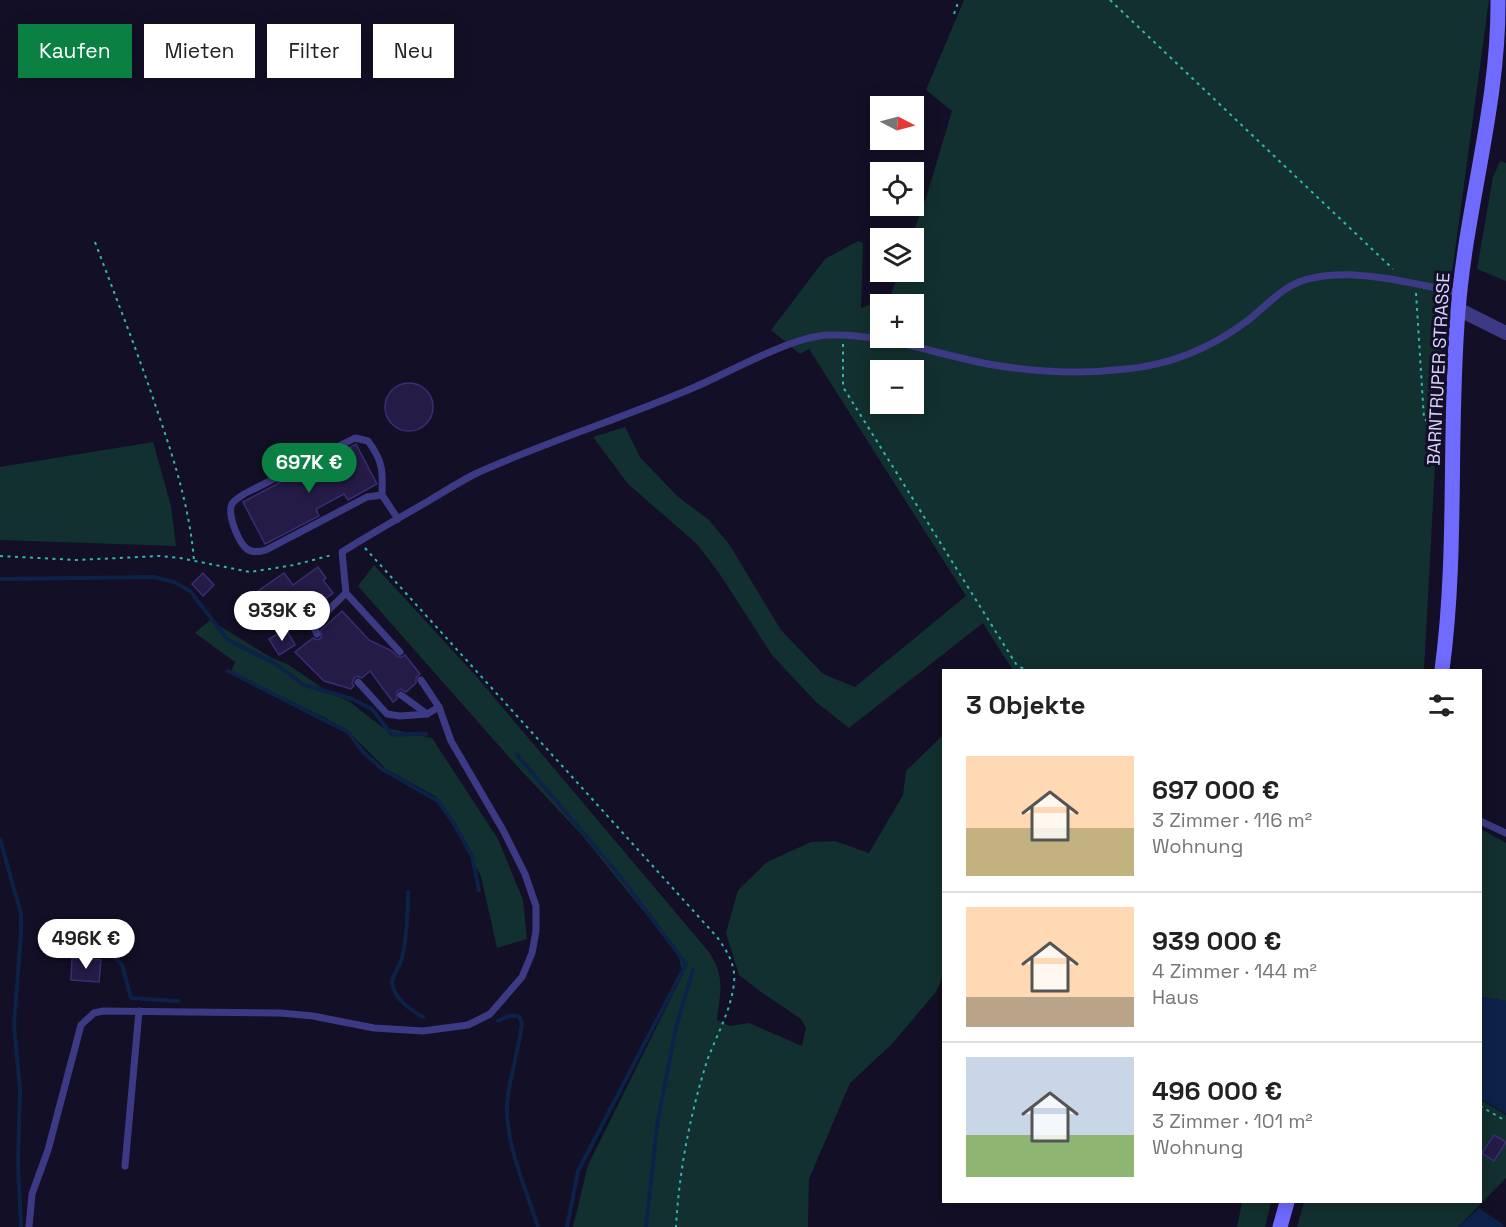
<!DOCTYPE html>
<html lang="de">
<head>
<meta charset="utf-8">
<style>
  :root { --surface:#fff; --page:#f6f6f6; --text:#222; --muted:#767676; --line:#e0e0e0; --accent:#0b8043 }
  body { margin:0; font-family:"Space Grotesk",sans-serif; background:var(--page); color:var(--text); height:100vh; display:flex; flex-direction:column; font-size:22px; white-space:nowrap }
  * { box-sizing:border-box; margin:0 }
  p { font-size:20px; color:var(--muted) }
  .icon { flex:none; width:33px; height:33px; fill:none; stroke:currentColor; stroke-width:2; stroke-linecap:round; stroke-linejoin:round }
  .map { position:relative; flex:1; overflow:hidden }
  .side { position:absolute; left:942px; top:669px; width:540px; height:534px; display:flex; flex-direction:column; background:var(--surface); border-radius:0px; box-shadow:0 3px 15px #0003 }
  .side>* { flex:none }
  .top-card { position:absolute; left:18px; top:24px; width:570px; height:54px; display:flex; gap:12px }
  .needle { width:39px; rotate:96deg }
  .fabs { position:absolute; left:870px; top:96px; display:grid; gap:12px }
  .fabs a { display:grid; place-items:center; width:54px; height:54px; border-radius:0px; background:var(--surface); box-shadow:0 3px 15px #0003; font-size:30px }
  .price { position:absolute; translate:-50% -51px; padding:0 14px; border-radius:21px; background:#fff; color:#222; font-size:20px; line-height:39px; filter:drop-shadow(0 2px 3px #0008) }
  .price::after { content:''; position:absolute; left:50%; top:36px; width:18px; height:14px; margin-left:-9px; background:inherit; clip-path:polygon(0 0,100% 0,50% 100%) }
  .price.active { background:var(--accent); color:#fff }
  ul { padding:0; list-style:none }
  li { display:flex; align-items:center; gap:18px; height:150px; padding:0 24px }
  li+li { border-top:2px solid var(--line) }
  li span { display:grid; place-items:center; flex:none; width:168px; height:120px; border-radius:0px; color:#555 }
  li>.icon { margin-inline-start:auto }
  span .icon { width:72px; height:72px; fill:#fffc; stroke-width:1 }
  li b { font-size:26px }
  h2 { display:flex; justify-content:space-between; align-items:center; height:72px; padding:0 24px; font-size:26px }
  .pill { padding:0 21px; border-radius:0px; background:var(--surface); box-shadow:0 3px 15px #0003; font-size:21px; line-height:54px }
  .pill.active { background:var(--accent); color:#fff }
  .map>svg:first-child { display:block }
</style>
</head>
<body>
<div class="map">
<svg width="1506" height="1227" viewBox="0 0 1506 1227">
  <rect width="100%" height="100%" fill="#130f26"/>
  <g fill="#12302f" fill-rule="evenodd">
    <path d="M964 0H1489L1441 354 1424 670H1011L1012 669 983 623 849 728 816 702 772 655 719 573 697 544 628 484 593 437 625 427 640 457 677 496 709 520 729 544 781 630 823 674 855 687 966 596 809 349 800 354 771 330 825 259 858 241 863 243 861 308 890 297 899 272H914V238H911L926 198 952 111 926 90ZM880 304H914V338H880ZM880 370H914V404H880Z"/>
    <path d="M1500 161 1506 163V281L1477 269 1493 177Z"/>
    <path d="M153 442 171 506 176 546 0 540V467Z"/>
    <path d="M374 565 476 676 709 952C726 978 720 992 717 1020L730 1026 749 1023 802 1046 806 1028 801 1019 761 992 739 975 726 933 738 890 767 862 811 842 835 841 869 853 903 795 906 771 943 735V976L936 992 891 1045 850 1083 809 1179 808 1227H573L588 1165 683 974 678 954 581 834 516 765 358 586Z"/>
    <path d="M210 620 272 658 289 665 328 692 350 702 382 727 432 738 498 839 523 900 527 939 497 948 481 876 449 814 435 796 386 769 352 735 326 718 231 672 235 662 195 633Z"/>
    <path d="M1481 829 1506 843V1001L1481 997Z"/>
    <path d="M1481 1100 1506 1115V1178L1458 1227H1297L1304 1202H1480Z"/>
    <path d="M1242 1202H1271L1265 1227H1237Z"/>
  </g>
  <g fill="#0c2248">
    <path d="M1481 997 1506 1001V1114L1481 1099Z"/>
    <path d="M1479 1208 1504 1225 1502 1227H1458Z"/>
  </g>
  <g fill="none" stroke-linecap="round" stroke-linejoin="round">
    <g stroke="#0c2248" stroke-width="4">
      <path d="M0 579 154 577 174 582 190 591 228 640 276 664 302 684 352 699 372 709 391 734C403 736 414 732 426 734"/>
      <path d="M228 671 348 732 363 752 382 769 438 801 453 822 472 856 479 890"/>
      <path d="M517 755 620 876 686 964 578 1171 567 1227"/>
      <path d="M0 839 21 914V933L14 1025 20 1090 18 1163 21 1227"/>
      <path d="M408 892C408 914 407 936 402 958 400 966 392 975 392 983 394 999 411 1010 423 1017"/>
      <path d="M114 956 122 965 131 998 178 1001"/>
      <path d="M498 1021C505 1017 511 1014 519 1017L522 1023C519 1051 509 1077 507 1105 506 1147 526 1188 538 1227"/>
      <path d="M646 1227 657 1126 676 1027 693 970"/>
    </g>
  </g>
  <g fill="#241b47" stroke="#3b2d73" stroke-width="1.5">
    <circle cx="409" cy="407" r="24"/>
    <path d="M356 444 377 484 348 500 344 494 316 509 319 516 265 544 243 502 296 474 300 480 329 464 327 460Z"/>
    <path d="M318 567 326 578 323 580 333 593 311 609 301 596 275 614 258 591 284 573 293 585Z"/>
    <path d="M203 573 214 585 203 596 192 584Z"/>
    <path d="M342 611 369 640 392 651 398 657H402L405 655 420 674 416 678V683L406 692 401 689 397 691V699L393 702 370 671 362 678 357 676 354 678 352 683 354 686 351 689 324 681 295 652 313 638 317 640 321 638V630Z"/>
    <path d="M286 629 295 645 279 655 269 639Z"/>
    <path d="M72 958 101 960 99 982 71 980Z"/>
    <path d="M1494 1135 1506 1142 1494 1161 1482 1153Z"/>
  </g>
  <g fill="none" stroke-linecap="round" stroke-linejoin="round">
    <g stroke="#2fb8b0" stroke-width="2" stroke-dasharray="3 4.5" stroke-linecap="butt">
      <path d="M1110 0 1393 269"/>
      <path d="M954 14 959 0"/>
      <path d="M95 242C116 298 138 353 157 410 174 459 190 509 194 561"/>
      <path d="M1416 293 1424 419 1439 428"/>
      <path d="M878 330 880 323"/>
      <path d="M843 344V387L1016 664 1025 670"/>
      <path d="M365 548 717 937C727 951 736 965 734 983 731 1011 716 1036 707 1061 690 1115 679 1171 676 1227"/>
      <path d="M0 556 77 560 159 556 180 558 250 572 294 565 332 555"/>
      <path d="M1480 1106 1506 1121"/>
    </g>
    <g stroke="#3d3a85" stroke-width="7">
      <path d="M382 495C383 471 383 461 368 441L355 438 244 494C240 497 235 499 232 504 227 514 238 542 247 549 253 553 259 552 266 550L367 497 382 495 398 519"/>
      <path d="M317 634 313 625 346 593"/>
      <path d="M400 652 346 593 342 552C369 535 397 519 425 503 442 493 459 482 477 473 548 441 623 418 695 387 730 372 792 336 829 335 886 333 939 356 994 365 1036 372 1083 374 1126 369 1170 365 1211 348 1247 321 1260 311 1275 295 1289 287 1332 261 1413 283 1459 293"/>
      <path d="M358 682 387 714 400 716 427 714"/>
      <path d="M401 695 427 714 439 707"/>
      <path d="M1480 821 1506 833"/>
      <path d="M125 1166 139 1011"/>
      <path d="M29 1227 32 1194 48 1150 81 1025 94 1013 103 1011 280 1013 313 1016 374 1028 423 1031 468 1025 490 1014 522 977 532 953 536 931V906L525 874 503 830 451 741 439 707 421 680"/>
    </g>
    <path stroke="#3d3a85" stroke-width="14" d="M1458 309 1506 333"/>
    <g stroke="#6f6bff" stroke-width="15">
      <path d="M1442 670C1458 551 1448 431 1458 311 1466 207 1499 105 1498 0"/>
      <path d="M1280 1227 1287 1202"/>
    </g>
  </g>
  <g text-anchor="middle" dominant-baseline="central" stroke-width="6" stroke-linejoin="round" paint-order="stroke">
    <g font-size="18" fill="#d9d4ff" stroke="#130f26">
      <text transform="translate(1438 369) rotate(-87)">BARNTRUPER STRASSE</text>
    </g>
  </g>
</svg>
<div class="fabs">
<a><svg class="needle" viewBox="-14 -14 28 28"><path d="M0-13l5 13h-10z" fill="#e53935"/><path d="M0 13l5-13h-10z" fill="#767676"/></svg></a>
<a><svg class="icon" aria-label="locate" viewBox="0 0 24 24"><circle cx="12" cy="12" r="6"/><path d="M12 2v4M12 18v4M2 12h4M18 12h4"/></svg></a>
<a><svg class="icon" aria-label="layers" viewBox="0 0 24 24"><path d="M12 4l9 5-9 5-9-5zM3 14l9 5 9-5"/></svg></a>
<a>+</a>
<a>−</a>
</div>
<b class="price active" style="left:309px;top:494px">697K €</b>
<b class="price" style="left:282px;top:642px">939K €</b>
<b class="price" style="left:86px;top:970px">496K €</b>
<div class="top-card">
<a class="pill active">Kaufen</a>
<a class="pill">Mieten</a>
<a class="pill">Filter</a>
<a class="pill">Neu</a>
</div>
<section class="side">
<h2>3 Objekte<svg class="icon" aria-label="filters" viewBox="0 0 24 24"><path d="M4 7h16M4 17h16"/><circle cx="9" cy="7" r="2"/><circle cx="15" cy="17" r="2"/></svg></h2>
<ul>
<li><span style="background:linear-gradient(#ffd9b3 60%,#c2b280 0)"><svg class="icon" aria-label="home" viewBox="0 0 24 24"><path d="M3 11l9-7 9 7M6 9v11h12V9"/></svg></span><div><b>697 000 €</b><p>3 Zimmer · 116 m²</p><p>Wohnung</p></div></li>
<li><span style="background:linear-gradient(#ffd9b3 75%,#b9a48a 0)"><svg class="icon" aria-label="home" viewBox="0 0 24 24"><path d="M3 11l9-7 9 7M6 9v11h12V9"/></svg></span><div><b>939 000 €</b><p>4 Zimmer · 144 m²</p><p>Haus</p></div></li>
<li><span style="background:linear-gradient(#c9d6e8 65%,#8fb573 0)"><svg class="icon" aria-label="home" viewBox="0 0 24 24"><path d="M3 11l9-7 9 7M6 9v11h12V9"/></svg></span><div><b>496 000 €</b><p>3 Zimmer · 101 m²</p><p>Wohnung</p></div></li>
</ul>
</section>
</div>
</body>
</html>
